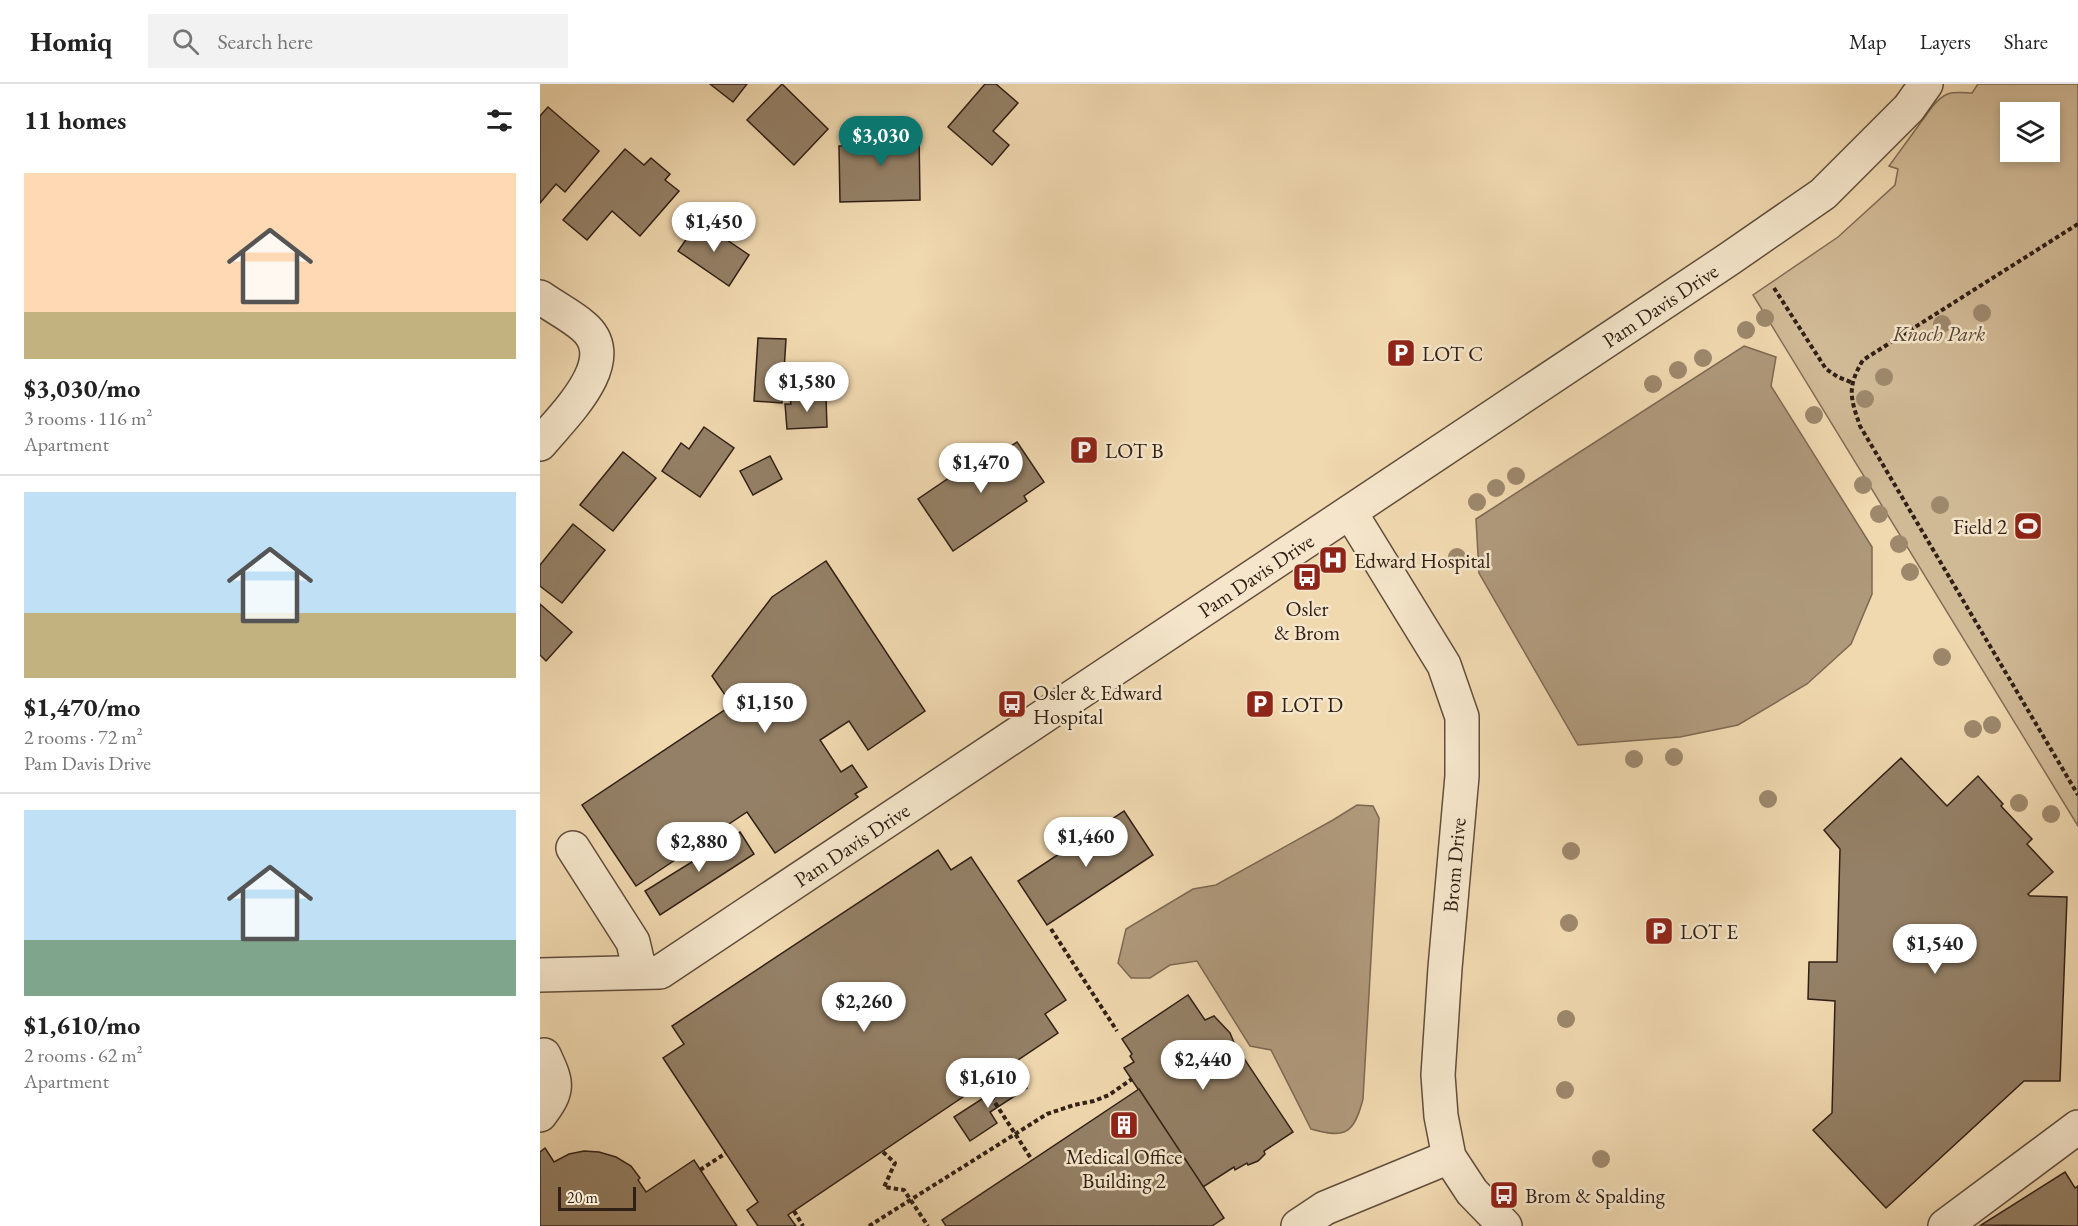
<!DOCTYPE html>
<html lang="en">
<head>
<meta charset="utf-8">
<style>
  :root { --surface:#fff; --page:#f2f2f2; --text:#222; --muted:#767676; --line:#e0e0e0; --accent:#0f766e }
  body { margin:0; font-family:"EB Garamond",serif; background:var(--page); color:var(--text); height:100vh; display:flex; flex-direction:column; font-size:22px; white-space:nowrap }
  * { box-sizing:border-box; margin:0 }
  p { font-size:20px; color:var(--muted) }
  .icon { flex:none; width:33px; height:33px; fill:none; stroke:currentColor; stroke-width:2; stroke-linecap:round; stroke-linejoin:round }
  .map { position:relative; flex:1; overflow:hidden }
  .sheet { display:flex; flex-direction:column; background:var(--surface); width:540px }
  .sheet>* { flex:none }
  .buttons { position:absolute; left:1460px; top:18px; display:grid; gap:12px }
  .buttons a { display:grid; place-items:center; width:60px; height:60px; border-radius:0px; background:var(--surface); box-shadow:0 3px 9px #0003; font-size:30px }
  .scale { position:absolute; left:18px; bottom:15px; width:78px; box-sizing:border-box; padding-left:6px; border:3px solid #312016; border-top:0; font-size:16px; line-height:21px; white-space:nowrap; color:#312016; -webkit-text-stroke:4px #f5e6cb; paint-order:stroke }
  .price { position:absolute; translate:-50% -51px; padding:0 14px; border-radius:21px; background:#fff; color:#222; font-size:20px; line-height:39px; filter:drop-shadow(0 2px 3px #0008) }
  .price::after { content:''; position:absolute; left:50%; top:36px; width:18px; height:14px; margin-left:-9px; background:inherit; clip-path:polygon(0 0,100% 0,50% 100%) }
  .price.active { background:var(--accent); color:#fff }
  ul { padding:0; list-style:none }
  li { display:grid; align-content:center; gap:12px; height:318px; padding:0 24px }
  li+li { border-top:2px solid var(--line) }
  li span { display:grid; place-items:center; height:186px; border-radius:0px; color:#555 }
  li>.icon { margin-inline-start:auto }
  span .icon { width:108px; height:108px; fill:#fffc; stroke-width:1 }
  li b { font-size:26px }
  h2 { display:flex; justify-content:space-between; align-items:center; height:72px; padding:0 24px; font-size:26px }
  header { display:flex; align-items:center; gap:36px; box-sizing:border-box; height:84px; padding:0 30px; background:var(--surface); border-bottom:2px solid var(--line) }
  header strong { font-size:28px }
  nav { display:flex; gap:33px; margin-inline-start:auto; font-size:21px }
  .search { width:420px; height:54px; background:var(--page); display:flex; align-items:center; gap:15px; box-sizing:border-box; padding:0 21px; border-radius:0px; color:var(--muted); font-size:22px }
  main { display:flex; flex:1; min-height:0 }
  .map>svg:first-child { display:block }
</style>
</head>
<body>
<header>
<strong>Homiq</strong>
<div class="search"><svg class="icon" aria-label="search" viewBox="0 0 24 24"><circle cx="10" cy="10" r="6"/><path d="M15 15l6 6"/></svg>Search here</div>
<nav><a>Map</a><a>Layers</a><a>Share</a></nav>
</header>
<main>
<section class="sheet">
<h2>11 homes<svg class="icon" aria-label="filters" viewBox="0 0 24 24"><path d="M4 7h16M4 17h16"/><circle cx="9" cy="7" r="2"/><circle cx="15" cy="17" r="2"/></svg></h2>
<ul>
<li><span style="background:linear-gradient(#ffd9b3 75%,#c2b280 0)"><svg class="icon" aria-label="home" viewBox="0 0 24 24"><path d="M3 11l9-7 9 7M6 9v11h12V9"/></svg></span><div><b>$3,030/mo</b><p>3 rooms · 116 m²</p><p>Apartment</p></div></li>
<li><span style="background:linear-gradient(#bfe0f5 65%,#c2b280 0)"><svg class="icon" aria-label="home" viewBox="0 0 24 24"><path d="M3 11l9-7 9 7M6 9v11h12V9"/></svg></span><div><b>$1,470/mo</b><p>2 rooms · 72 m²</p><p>Pam Davis Drive</p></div></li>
<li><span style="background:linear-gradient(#bfe0f5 70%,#7fa58c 0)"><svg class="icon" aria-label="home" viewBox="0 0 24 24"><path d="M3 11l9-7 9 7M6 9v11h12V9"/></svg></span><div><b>$1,610/mo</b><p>2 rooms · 62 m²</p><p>Apartment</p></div></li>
</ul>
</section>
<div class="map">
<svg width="1538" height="1142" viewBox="0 0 1538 1142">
  <rect width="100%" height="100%" fill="#f0d8af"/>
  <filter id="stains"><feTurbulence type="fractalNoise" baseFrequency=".00333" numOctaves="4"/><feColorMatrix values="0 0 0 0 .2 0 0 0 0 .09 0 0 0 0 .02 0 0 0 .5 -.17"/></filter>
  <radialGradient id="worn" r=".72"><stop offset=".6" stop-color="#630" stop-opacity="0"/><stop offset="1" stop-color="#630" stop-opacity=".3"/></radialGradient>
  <path fill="#d0b995" stroke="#806c56" stroke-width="1.5" fill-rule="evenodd" d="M1438 0H1538V742L1213 211 1298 153 1355 101 1358 85 1349 82 1392 23C1406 6 1412 8 1432 9ZM1509 28V68H1470V28Z"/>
  <g fill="#af997b" stroke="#7d6953" stroke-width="1.5">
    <path d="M1204 262 1236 273 1231 302 1332 463V510L1311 560 1267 600 1198 641 1140 653 1038 661 939 489 936 435Z"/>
    <path d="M817 721 833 722 839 734 823 1015C814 1050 805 1055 771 1045L731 966 710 962 657 877 630 881 610 894H591L578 879 586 845 653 805 676 801 793 736Z"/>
  </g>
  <g fill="#948066" stroke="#312016" stroke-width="1.5">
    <path d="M170 0H207L193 18Z"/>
    <path d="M242 0 288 45 254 81 207 36Z"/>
    <path d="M445 0H456L478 19 453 47 469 61 452 81 408 43Z"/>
    <path d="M8 23 59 67 25 108 16 100 0 119V32Z"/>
    <path d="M379 46 380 116 300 118 299 62H319V47Z"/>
    <path d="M85 65 104 81 111 74 130 90 125 96 139 107 100 152 72 127 47 156 23 136Z"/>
    <path d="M159 137 209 171 189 202 138 167Z"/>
    <path d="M218 254 246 255 242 319 214 317Z"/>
    <path d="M286 313 287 343 247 345 245 320H251L250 315Z"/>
    <path d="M164 343 194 364 160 413 122 387 141 359 149 365Z"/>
    <path d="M477 358 504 398 484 412 487 417 413 467 378 415 453 364 457 371Z"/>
    <path d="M83 368 116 394 73 447 40 421Z"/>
    <path d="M230 372 242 395 213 411 200 387Z"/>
    <path d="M33 440 65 466 22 519 0 502V481Z"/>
    <path d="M286 477 385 627 328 666 309 637 280 656 301 688 312 681 327 703 315 710 318 713 235 769 207 728 96 802 42 721 192 621 172 592 232 513Z"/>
    <path d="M0 520 32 548 6 577 0 571Z"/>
    <path d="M1361 674 1407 722 1438 692 1463 720 1461 722 1492 755 1487 760 1513 788 1488 810 1490 812 1527 813 1520 997H1484L1346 1124 1273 1046 1292 1029 1295 917 1268 915 1269 878H1297L1300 765 1284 746Z"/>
    <path d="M584 727 613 771 507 841 478 797Z"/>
    <path d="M200 748 214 770 120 831 105 807Z"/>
    <path d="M398 766 411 786 431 773 526 916 505 930 518 949 248 1131 256 1142H218L207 1126 218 1118 123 974 144 960 132 942Z"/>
    <path d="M648 911 665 936 674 932 690 949 695 961 753 1048 724 1067 725 1070 718 1077 708 1081 707 1079 695 1086 694 1083 663 1103 584 984 594 978 590 972 592 970 582 955Z"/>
    <path d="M479 991 487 1004 450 1028 457 1039 430 1057 414 1033Z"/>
    <path d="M599 1005 684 1134 672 1142H406L402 1136Z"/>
    <path d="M5 1064 14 1078 29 1070 44 1067 59 1068 76 1073 91 1082 100 1094 98 1096 106 1108 154 1076 197 1142H0V1068Z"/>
    <path d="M1525 1088 1535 1104 1538 1102V1142L1441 1141Z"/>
  </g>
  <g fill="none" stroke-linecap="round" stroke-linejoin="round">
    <g stroke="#614e3c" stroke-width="36">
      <g id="minor">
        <path d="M0 213C14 223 30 231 43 242 84 276 23 332 0 360"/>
        <path d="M810 428 904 581 922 633V692L905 884 898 991 901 1032 909 1073 932 1108 965 1142"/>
        <path d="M33 764 93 858 100 888"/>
        <path id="s1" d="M0 891 120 888 1189 175 1283 110 1369 24 1386 0"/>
        <path d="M0 1031C20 1005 17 999 4 971"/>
        <path d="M758 1142 785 1124 909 1073"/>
        <path d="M1405 1142 1538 1043"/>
      </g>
    </g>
    <g stroke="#312016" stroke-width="4" stroke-dasharray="4.5 3" stroke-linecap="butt">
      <path d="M1538 140 1323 276C1307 303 1310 313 1320 342L1538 711"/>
      <path d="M1234 204 1286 285 1298 293 1313 299"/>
      <path d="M511 845 577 947"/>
      <path d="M343 1068 355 1079 344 1103 364 1106 388 1142"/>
      <path d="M160 1086 186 1069"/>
      <path d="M254 1127 263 1142"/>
      <path d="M329 1142 507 1030 534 1021 554 1017 569 1011 592 995"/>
    </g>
    <use href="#minor" stroke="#f5e6cb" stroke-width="33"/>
    <path stroke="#312016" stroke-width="4" stroke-dasharray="4.5 3" stroke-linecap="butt" d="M443 1000 492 1076"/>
  </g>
  <g fill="#9d886c">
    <circle cx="1442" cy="229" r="9"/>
    <circle cx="1225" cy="234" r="9"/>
    <circle cx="1402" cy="240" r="9"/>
    <circle cx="1206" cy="246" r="9"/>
    <circle cx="1163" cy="274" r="9"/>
    <circle cx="1138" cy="286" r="9"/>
    <circle cx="1344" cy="293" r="9"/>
    <circle cx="1113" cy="300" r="9"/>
    <circle cx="1325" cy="315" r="9"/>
    <circle cx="1274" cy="331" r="9"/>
    <circle cx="976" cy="392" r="9"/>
    <circle cx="1323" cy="401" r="9"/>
    <circle cx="956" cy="404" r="9"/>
    <circle cx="937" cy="418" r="9"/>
    <circle cx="1400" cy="421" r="9"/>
    <circle cx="1339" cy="430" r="9"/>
    <circle cx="1359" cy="460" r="9"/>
    <circle cx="917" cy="473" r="9"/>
    <circle cx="1370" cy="488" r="9"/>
    <circle cx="1402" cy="573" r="9"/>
    <circle cx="1452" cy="641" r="9"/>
    <circle cx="1433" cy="645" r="9"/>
    <circle cx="1134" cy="673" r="9"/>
    <circle cx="1094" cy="675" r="9"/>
    <circle cx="1228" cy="715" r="9"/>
    <circle cx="1479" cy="719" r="9"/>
    <circle cx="1511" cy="730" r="9"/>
    <circle cx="1031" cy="767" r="9"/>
    <circle cx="1029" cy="839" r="9"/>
    <circle cx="1026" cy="935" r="9"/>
    <circle cx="1025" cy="1006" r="9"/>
    <circle cx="1061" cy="1075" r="9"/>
  </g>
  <defs>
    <g id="parking-square" transform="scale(1.5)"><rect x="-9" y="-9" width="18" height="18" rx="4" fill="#8f2418" stroke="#f5e6cb"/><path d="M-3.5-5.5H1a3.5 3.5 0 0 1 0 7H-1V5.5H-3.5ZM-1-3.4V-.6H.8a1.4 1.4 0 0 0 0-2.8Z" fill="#fff"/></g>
    <g id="stadium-square" transform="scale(1.5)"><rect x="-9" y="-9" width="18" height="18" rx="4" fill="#8f2418" stroke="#f5e6cb"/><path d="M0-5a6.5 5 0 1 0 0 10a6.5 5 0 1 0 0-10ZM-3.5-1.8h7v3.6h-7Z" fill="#fff"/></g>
    <g id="hospital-square" transform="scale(1.5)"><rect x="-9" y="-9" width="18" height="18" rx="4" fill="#8f2418" stroke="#f5e6cb"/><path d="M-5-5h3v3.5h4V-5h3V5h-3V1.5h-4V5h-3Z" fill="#fff"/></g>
    <g id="bus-square" transform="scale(1.5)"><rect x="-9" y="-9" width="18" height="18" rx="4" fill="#8f2418" stroke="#f5e6cb"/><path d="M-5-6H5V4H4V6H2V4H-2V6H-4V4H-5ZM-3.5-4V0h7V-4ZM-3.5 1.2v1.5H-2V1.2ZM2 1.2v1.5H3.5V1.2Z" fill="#fff"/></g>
    <g id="building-square" transform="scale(1.5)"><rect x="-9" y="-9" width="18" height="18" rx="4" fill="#8f2418" stroke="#f5e6cb"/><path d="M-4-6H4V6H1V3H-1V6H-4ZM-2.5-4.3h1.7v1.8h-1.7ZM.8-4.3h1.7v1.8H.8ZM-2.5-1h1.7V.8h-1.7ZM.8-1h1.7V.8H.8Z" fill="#fff"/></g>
  </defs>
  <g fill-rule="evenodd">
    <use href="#parking-square" x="861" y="269"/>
    <use href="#parking-square" x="544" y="366"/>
    <use href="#stadium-square" x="1488" y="442"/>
    <use href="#hospital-square" x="793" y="476"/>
    <use href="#bus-square" x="767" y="493"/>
    <use href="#bus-square" x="472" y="620"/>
    <use href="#parking-square" x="720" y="620"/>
    <use href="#parking-square" x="1119" y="847"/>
    <use href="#building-square" x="584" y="1041"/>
    <use href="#bus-square" x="964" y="1111"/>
  </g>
  <g text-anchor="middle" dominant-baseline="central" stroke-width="5" stroke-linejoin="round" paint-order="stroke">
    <g font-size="21" fill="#312016" stroke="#f5e6cb">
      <text stroke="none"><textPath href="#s1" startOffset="1322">Pam Davis Drive</textPath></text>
      <text stroke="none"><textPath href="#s1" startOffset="836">Pam Davis Drive</textPath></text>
      <text stroke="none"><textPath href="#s1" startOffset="350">Pam Davis Drive</textPath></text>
      <text transform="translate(914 781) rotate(-85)">Brom Drive</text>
    </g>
    <g font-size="21" font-style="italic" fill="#594636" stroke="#f5e6cb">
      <text x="1399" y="249">Knoch Park</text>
    </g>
    <g font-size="21" fill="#312016" stroke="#f5e6cb" text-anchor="start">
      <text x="882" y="269">LOT C</text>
      <text x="565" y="366">LOT B</text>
      <text x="1467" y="442" text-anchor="end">Field 2</text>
      <text x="814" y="476">Edward Hospital</text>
      <text x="767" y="524" text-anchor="middle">Osler<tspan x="767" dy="24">&amp; Brom</tspan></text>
      <text x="493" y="608">Osler &amp; Edward<tspan x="493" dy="24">Hospital</tspan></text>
      <text x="741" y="620">LOT D</text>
      <text x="1140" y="847">LOT E</text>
      <text x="584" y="1072" text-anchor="middle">Medical Office<tspan x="584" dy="24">Building 2</tspan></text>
      <text x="985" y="1111">Brom &amp; Spalding</text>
    </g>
  </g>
  <rect width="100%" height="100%" filter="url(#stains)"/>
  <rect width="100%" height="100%" fill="url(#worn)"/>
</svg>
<div class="buttons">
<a><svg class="icon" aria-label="layers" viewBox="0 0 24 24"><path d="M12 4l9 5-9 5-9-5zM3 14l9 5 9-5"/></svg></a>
</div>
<div class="scale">20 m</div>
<b class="price active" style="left:341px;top:83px">$3,030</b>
<b class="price" style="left:174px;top:169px">$1,450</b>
<b class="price" style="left:267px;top:329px">$1,580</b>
<b class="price" style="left:441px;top:410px">$1,470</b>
<b class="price" style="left:225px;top:650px">$1,150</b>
<b class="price" style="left:546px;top:784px">$1,460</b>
<b class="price" style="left:159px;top:789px">$2,880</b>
<b class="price" style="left:1395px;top:891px">$1,540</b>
<b class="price" style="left:324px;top:949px">$2,260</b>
<b class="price" style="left:663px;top:1007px">$2,440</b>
<b class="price" style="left:448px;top:1025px">$1,610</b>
</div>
</main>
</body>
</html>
